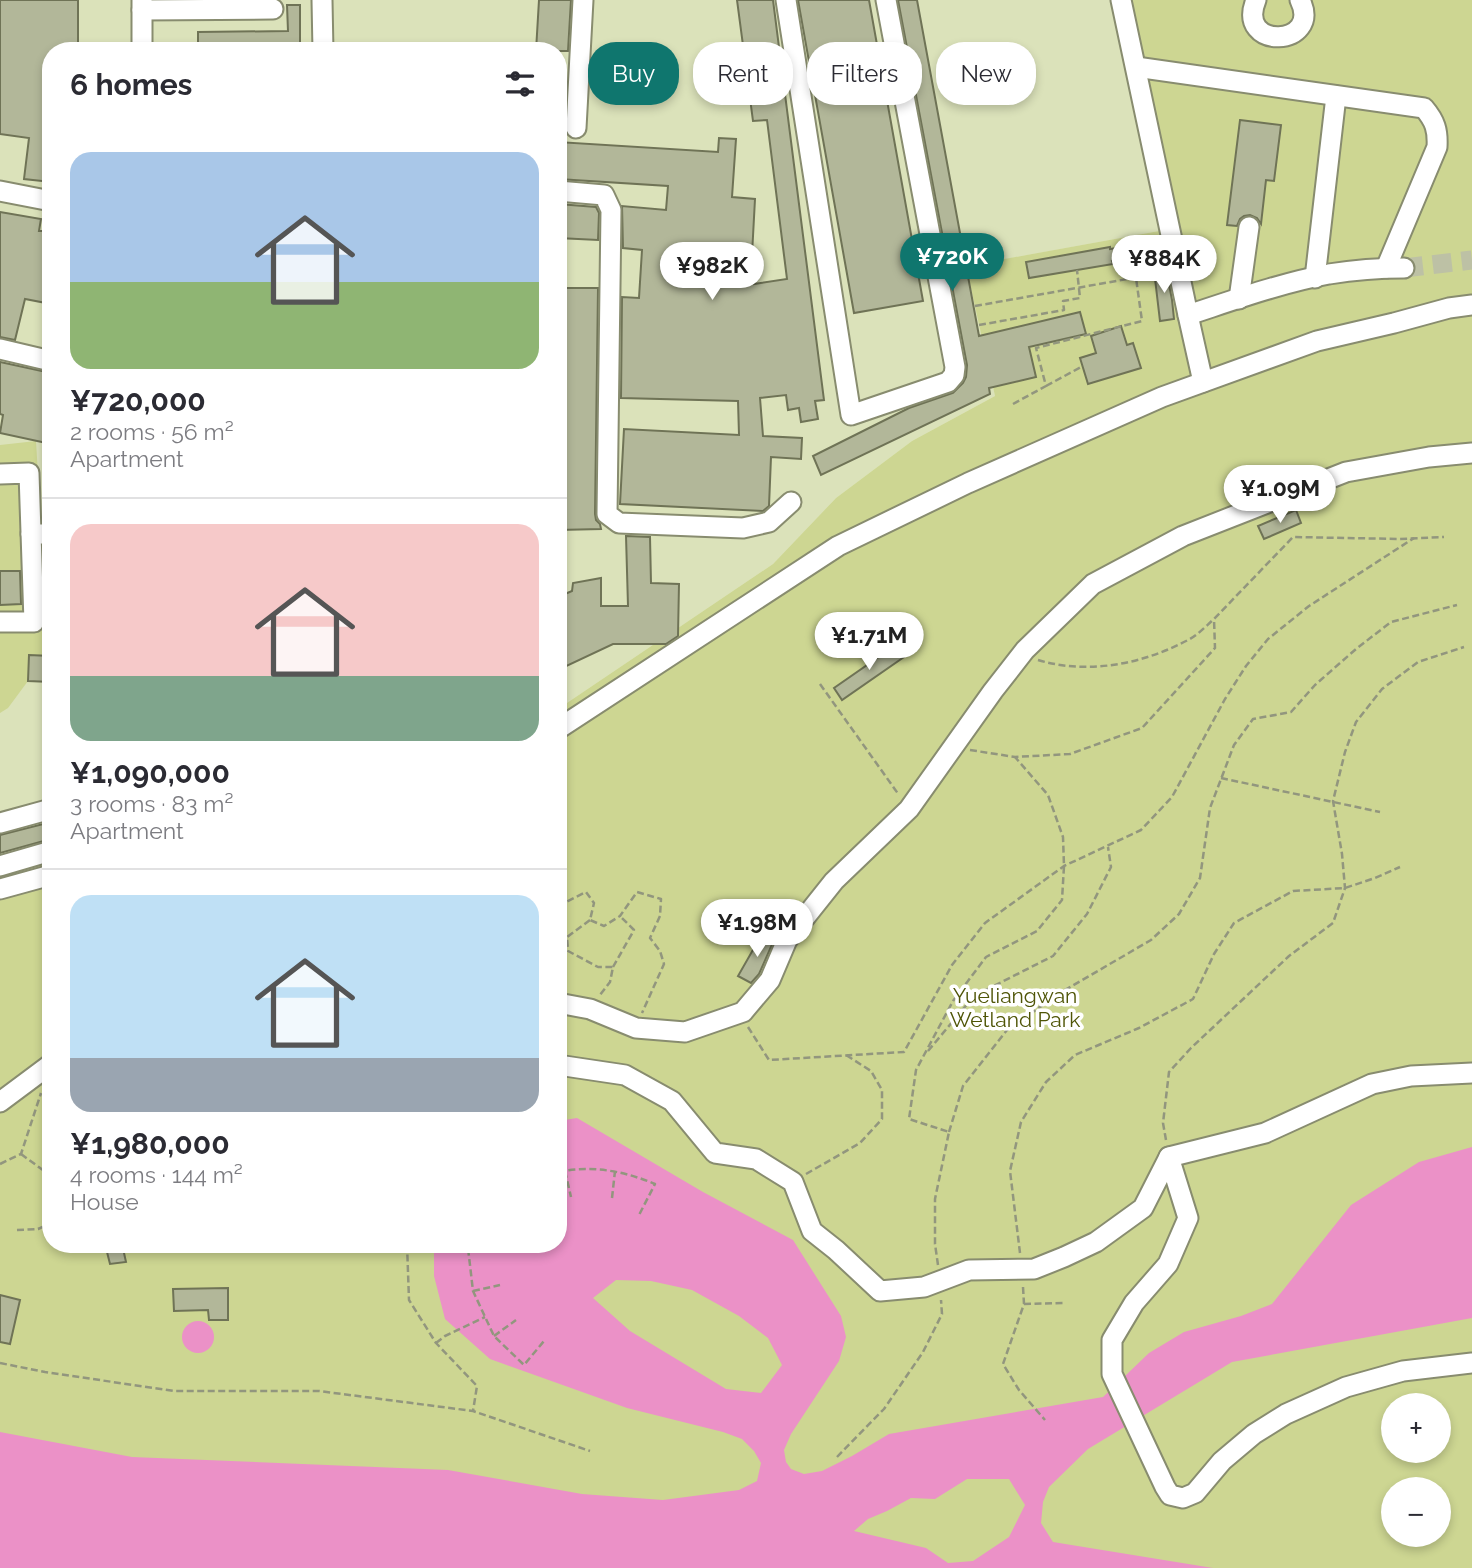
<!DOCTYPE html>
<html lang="en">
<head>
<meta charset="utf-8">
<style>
  :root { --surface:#fff; --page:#f7f7f7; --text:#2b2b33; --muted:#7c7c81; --line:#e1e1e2; --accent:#0f766e }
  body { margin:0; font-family:Raleway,sans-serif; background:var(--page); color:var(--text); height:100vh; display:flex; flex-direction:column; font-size:26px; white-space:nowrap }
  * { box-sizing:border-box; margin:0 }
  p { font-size:23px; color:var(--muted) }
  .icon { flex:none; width:38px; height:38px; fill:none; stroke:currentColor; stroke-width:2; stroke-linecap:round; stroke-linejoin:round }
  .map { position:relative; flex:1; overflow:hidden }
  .drawer { position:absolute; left:42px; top:42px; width:525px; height:1211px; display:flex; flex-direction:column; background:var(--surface); border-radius:28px; box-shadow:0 4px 10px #0003 }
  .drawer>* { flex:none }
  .top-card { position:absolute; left:588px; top:42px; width:665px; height:63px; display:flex; gap:14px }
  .buttons { position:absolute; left:1381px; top:1393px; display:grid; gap:14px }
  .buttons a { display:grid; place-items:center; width:70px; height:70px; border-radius:50%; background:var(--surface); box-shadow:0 4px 10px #0003; font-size:35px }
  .price { position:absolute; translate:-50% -60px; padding:0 16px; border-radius:24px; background:#fff; color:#222; font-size:23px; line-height:46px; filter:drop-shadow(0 2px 4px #0008) }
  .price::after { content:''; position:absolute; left:50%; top:42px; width:21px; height:16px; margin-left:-10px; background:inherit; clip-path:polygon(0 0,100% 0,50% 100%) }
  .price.on { background:var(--accent); color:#fff }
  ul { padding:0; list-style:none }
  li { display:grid; align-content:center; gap:14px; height:371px; padding:0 28px }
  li+li { border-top:2px solid var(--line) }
  li span { display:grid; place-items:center; height:217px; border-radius:21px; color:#555 }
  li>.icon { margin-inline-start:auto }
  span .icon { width:126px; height:126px; fill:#fffc; stroke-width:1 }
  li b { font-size:30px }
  h2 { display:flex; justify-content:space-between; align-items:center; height:84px; padding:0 28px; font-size:30px }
  .chip { padding:0 24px; border-radius:28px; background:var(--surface); box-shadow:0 4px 10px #0003; font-size:24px; line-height:63px }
  .chip.on { background:var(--accent); color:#fff }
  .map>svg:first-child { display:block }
</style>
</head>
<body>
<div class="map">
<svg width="1472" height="1568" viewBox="0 0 1472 1568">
  <rect width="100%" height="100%" fill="#e4e9c9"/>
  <path fill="#dbe2ba" d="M0 0H1121L1170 229 967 266 995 396 912 441 836 498 773 564 558 709V51H51V875L0 889Z"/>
  <g fill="#cdd692" fill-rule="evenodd">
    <path d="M1121 0H1472V1568H845L0 1455V872L51 859V1244H558V709L773 564 836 498 912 441 995 396 966 266 1170 229ZM1393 1405H1438V1451H1393ZM1393 1489H1438V1535H1393Z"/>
    <path d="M36 441 49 656 29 655 28 681 8 708 0 713V445Z"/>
  </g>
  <g fill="#eb91c7" fill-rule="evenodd">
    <path d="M577 1118 703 1192 793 1240 841 1316 846 1337 839 1361 791 1434 784 1450 786 1462 791 1469 804 1474 822 1471 852 1456 889 1434 1103 1397 1149 1353 1184 1332 1241 1316 1272 1304 1351 1205 1419 1162 1472 1147V1318L1232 1362 1088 1449 1049 1487 1043 1502 1041 1523 1053 1542 1213 1568H0V1432L132 1457 448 1470 582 1494 663 1500 739 1490 757 1481 761 1463 754 1451 742 1439 723 1432 627 1408 490 1359 445 1319 434 1276V1244H558V1121ZM616 1280 651 1281 692 1290 739 1316 768 1338 782 1365 761 1393 726 1389 630 1331 593 1298ZM967 1479H1009L1025 1505 1009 1537 973 1561 948 1563 926 1548 854 1531 868 1519 887 1511 911 1498 935 1499Z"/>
    <circle cx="198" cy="1337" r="16"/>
  </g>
  <g fill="#b2b799" stroke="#6f7356" stroke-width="2">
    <path d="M0 0H78V51H51V182L24 179 29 138 0 134Z"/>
    <path d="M539 0H571L568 51H536Z"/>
    <path d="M737 0H773L824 400 815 401 818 419 801 422 799 408 788 410 786 395 760 398 763 436 802 438 801 459 771 457 769 506 763 511 620 504 624 429 739 435 738 401 621 398 622 297 639 298 642 250 623 248 622 206 666 210 668 186 558 179V142L718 152 719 138 736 139 732 197 755 199 752 255 754 284 787 279 767 120 753 121Z"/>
    <path d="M798 0H869L923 301 854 313Z"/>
    <path d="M898 0H917L979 336 1080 312 1086 334 1029 347 1036 377 989 388 990 394 821 475 813 456 909 408 953 393 963 383 966 377 967 365Z"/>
    <path d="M287 5H300V47H277V51H198V32L288 31Z"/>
    <path d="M1240 120 1281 125 1274 181 1266 180 1261 224 1257 218 1250 215 1244 216 1240 219 1237 226 1227 225Z"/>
    <path d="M558 204 596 207 599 213 598 240 558 238Z"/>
    <path d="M0 212 41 219 39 231H49L47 276H51V304L25 299 15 340 0 337Z"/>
    <path d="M1145 244 1147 256 1112 261 1113 264 1029 278 1026 262 1110 247V249Z"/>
    <path d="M1166 269 1172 300 1174 319 1160 321 1154 270Z"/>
    <path d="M558 288H598L595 514 596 520 600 524 601 529 558 530Z"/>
    <path d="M1121 326 1127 345 1133 343 1141 368 1088 384 1080 358 1096 353 1091 336Z"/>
    <path d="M0 362 51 373V444L0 433 3 415 0 414Z"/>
    <path d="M1296 510 1301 523 1264 539 1258 526Z"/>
    <path d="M626 536 650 537 651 583 679 584 678 636 666 644H613L558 670V597L572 591 573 583 601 578V606H628Z"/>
    <path d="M0 571H20L21 604 0 605Z"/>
    <path d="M896 645 904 657 842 700 834 688Z"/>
    <path d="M29 655 51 656V682L28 681Z"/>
    <path d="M51 822V839L0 853V835Z"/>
    <path d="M762 934 774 940 759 974 751 983 738 976Z"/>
    <path d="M105 1244H122L126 1262 110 1264Z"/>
    <path d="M228 1288V1320H209L208 1310 174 1311 173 1289Z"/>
    <path d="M0 1295 20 1300 10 1344 0 1342Z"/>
  </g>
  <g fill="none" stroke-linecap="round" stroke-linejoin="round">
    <path stroke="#bdc1a5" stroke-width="19" stroke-dasharray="19 10" stroke-linecap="butt" d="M1404 268 1472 260"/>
    <g stroke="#888c6f" stroke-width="23">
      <g id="minor">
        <path d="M322 0 323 51"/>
        <path d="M786 0 851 415 948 382 954 375 955 367 886 0"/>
        <path d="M1121 0 1188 315C1234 300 1281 283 1329 274 1354 270 1379 268 1404 268"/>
        <path d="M1256 0C1235 51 1323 47 1300 0"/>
        <path d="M142 10 273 9"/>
        <path d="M142 42V0"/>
        <path d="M1136 67 1424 108C1435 121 1438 130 1437 147L1386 268"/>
        <path d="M576 128 583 0"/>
        <path d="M0 191 51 201"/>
        <path d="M558 191 604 195 611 210 607 514 619 523 743 528 769 522 791 502"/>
        <path d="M1315 278 1336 96"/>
        <path d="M1239 299 1249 227"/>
        <path d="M1188 315 1203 382"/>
        <path d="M0 349 51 361"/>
        <path d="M0 474 29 473 34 622H0"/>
        <path d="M31 534H51"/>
        <path d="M558 729 838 546 968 483 1162 397 1317 341 1394 323 1449 308 1472 305"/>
        <path d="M0 823 51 809"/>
        <path d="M0 866 51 851"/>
        <path d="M0 889 51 875"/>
        <path d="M558 1003 590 1009 636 1028 685 1032 743 1012 770 980 787 940 834 881 909 809 993 691 1025 650 1093 584 1183 536 1346 472 1429 457 1472 453"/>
        <path d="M558 1065 625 1075 672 1101 715 1153 756 1159 793 1182 812 1231 836 1250 880 1291 924 1287 969 1270 1034 1269 1064 1257 1096 1242 1143 1208 1169 1157 1265 1133 1372 1084 1411 1076 1472 1073"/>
        <path d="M0 1102 51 1064"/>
        <path d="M1169 1157 1188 1218 1168 1264 1134 1303 1112 1340V1374L1165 1487 1170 1495 1183 1498 1195 1493 1222 1461 1254 1434 1286 1414 1346 1387 1403 1371 1472 1363"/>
      </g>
    </g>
    <g stroke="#92967e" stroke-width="2.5" stroke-dasharray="7 3.5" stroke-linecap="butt">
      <path d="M975 306 1150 275 1158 255"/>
      <path d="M979 325 1064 310 1063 301 1080 298 1077 270"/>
      <path d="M1046 386 1083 366"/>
      <path d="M1013 404 1046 386 1036 348 1142 321 1136 278"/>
      <path d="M1038 660C1088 675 1143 664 1188 640 1198 635 1206 626 1214 619"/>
      <path d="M820 684 899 795"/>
      <path d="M970 750 1015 757 1070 754 1142 728 1215 648 1214 619 1293 537 1400 539 1444 537"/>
      <path d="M1221 778 1380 812"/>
      <path d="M558 906 586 892 594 903 590 920 604 926 620 916 637 892 661 899 660 916 650 938 660 951 664 964 642 1013"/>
      <path d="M590 920 567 937 568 951 598 967H613L610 982 600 995"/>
      <path d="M613 967 634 930 620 916"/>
      <path d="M748 1027 769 1060 904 1052 952 965 985 923 1064 866 1141 830 1172 797 1225 699 1246 666 1268 639 1309 606 1414 538"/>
      <path d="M928 1051 974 996 1053 956 1087 914 1111 867 1108 847"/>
      <path d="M949 1132 963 1086 1007 1030 1060 993 1151 940 1179 914 1200 878 1210 808 1234 745 1253 719 1291 712 1315 685 1356 649 1391 622 1457 605"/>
      <path d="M1166 1140 1163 1123 1169 1072 1191 1048 1289 956 1333 923 1345 888 1342 854 1333 801 1345 752 1356 722 1382 689 1418 662 1464 647"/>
      <path d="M21 1154 51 1176"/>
      <path d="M0 1164 21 1154 41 1093"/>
      <path d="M565 1171 571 1197"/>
      <path d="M558 1172C592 1165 624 1171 655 1184L638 1217"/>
      <path d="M806 1174 860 1143 882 1119V1090L871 1071 846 1055"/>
      <path d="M612 1198 615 1171"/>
      <path d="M17 1230 38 1229 51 1223"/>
      <path d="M407 1244 409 1300 436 1343 477 1386 473 1411"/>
      <path d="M498 1244 496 1246 468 1248 473 1291 494 1336 524 1365 544 1341"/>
      <path d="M1020 1253 1010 1171 1021 1122 1046 1082 1075 1055 1139 1028 1193 999 1214 954 1234 923 1293 891 1345 888 1375 878 1400 867"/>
      <path d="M938 1265 935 1244V1199L949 1132 909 1119 916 1070 953 1001 986 957 1037 931 1062 900 1064 866 1063 837 1048 795 1015 757"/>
      <path d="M1023 1287 1024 1304 1003 1364 1019 1390 1045 1420"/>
      <path d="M473 1291 500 1285"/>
      <path d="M1024 1304 1064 1303"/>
      <path d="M494 1336 516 1320"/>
      <path d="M436 1343 445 1336 485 1317"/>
      <path d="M0 1363 45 1372 174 1391H319L473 1411 590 1451"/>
      <path d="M837 1457 884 1409 923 1352 942 1314 941 1300"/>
    </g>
    <use href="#minor" stroke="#fff" stroke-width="19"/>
  </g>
  <g text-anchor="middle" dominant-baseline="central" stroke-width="7" stroke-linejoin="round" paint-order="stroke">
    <g font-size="21" fill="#4f5507" stroke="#fff">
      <text x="1015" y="995">Yueliangwan<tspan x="1015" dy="24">Wetland Park</tspan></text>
    </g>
  </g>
</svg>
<div class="buttons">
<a>+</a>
<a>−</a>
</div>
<b class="price on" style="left:952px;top:293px">¥720K</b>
<b class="price" style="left:1164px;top:295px">¥884K</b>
<b class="price" style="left:712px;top:302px">¥982K</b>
<b class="price" style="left:1280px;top:525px">¥1.09M</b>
<b class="price" style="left:869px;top:672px">¥1.71M</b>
<b class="price" style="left:757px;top:959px">¥1.98M</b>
<div class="top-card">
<a class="chip on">Buy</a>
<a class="chip">Rent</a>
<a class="chip">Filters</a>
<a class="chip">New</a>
</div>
<section class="drawer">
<h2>6 homes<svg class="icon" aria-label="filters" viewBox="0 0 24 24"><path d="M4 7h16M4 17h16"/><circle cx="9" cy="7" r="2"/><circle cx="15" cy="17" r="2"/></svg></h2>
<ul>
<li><span style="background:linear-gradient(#a9c7e8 60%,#8fb573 0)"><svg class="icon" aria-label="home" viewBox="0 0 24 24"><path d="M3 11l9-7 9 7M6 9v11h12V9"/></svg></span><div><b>¥720,000</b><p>2 rooms · 56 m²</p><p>Apartment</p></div></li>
<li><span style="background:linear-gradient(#f6c9c9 70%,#7fa58c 0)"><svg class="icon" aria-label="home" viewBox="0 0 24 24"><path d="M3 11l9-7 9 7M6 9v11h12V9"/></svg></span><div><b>¥1,090,000</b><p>3 rooms · 83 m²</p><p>Apartment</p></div></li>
<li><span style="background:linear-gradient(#bfe0f5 75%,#9aa5b1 0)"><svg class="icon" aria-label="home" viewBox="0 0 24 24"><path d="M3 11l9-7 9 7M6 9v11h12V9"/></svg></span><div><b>¥1,980,000</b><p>4 rooms · 144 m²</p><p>House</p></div></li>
</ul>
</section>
</div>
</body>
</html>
